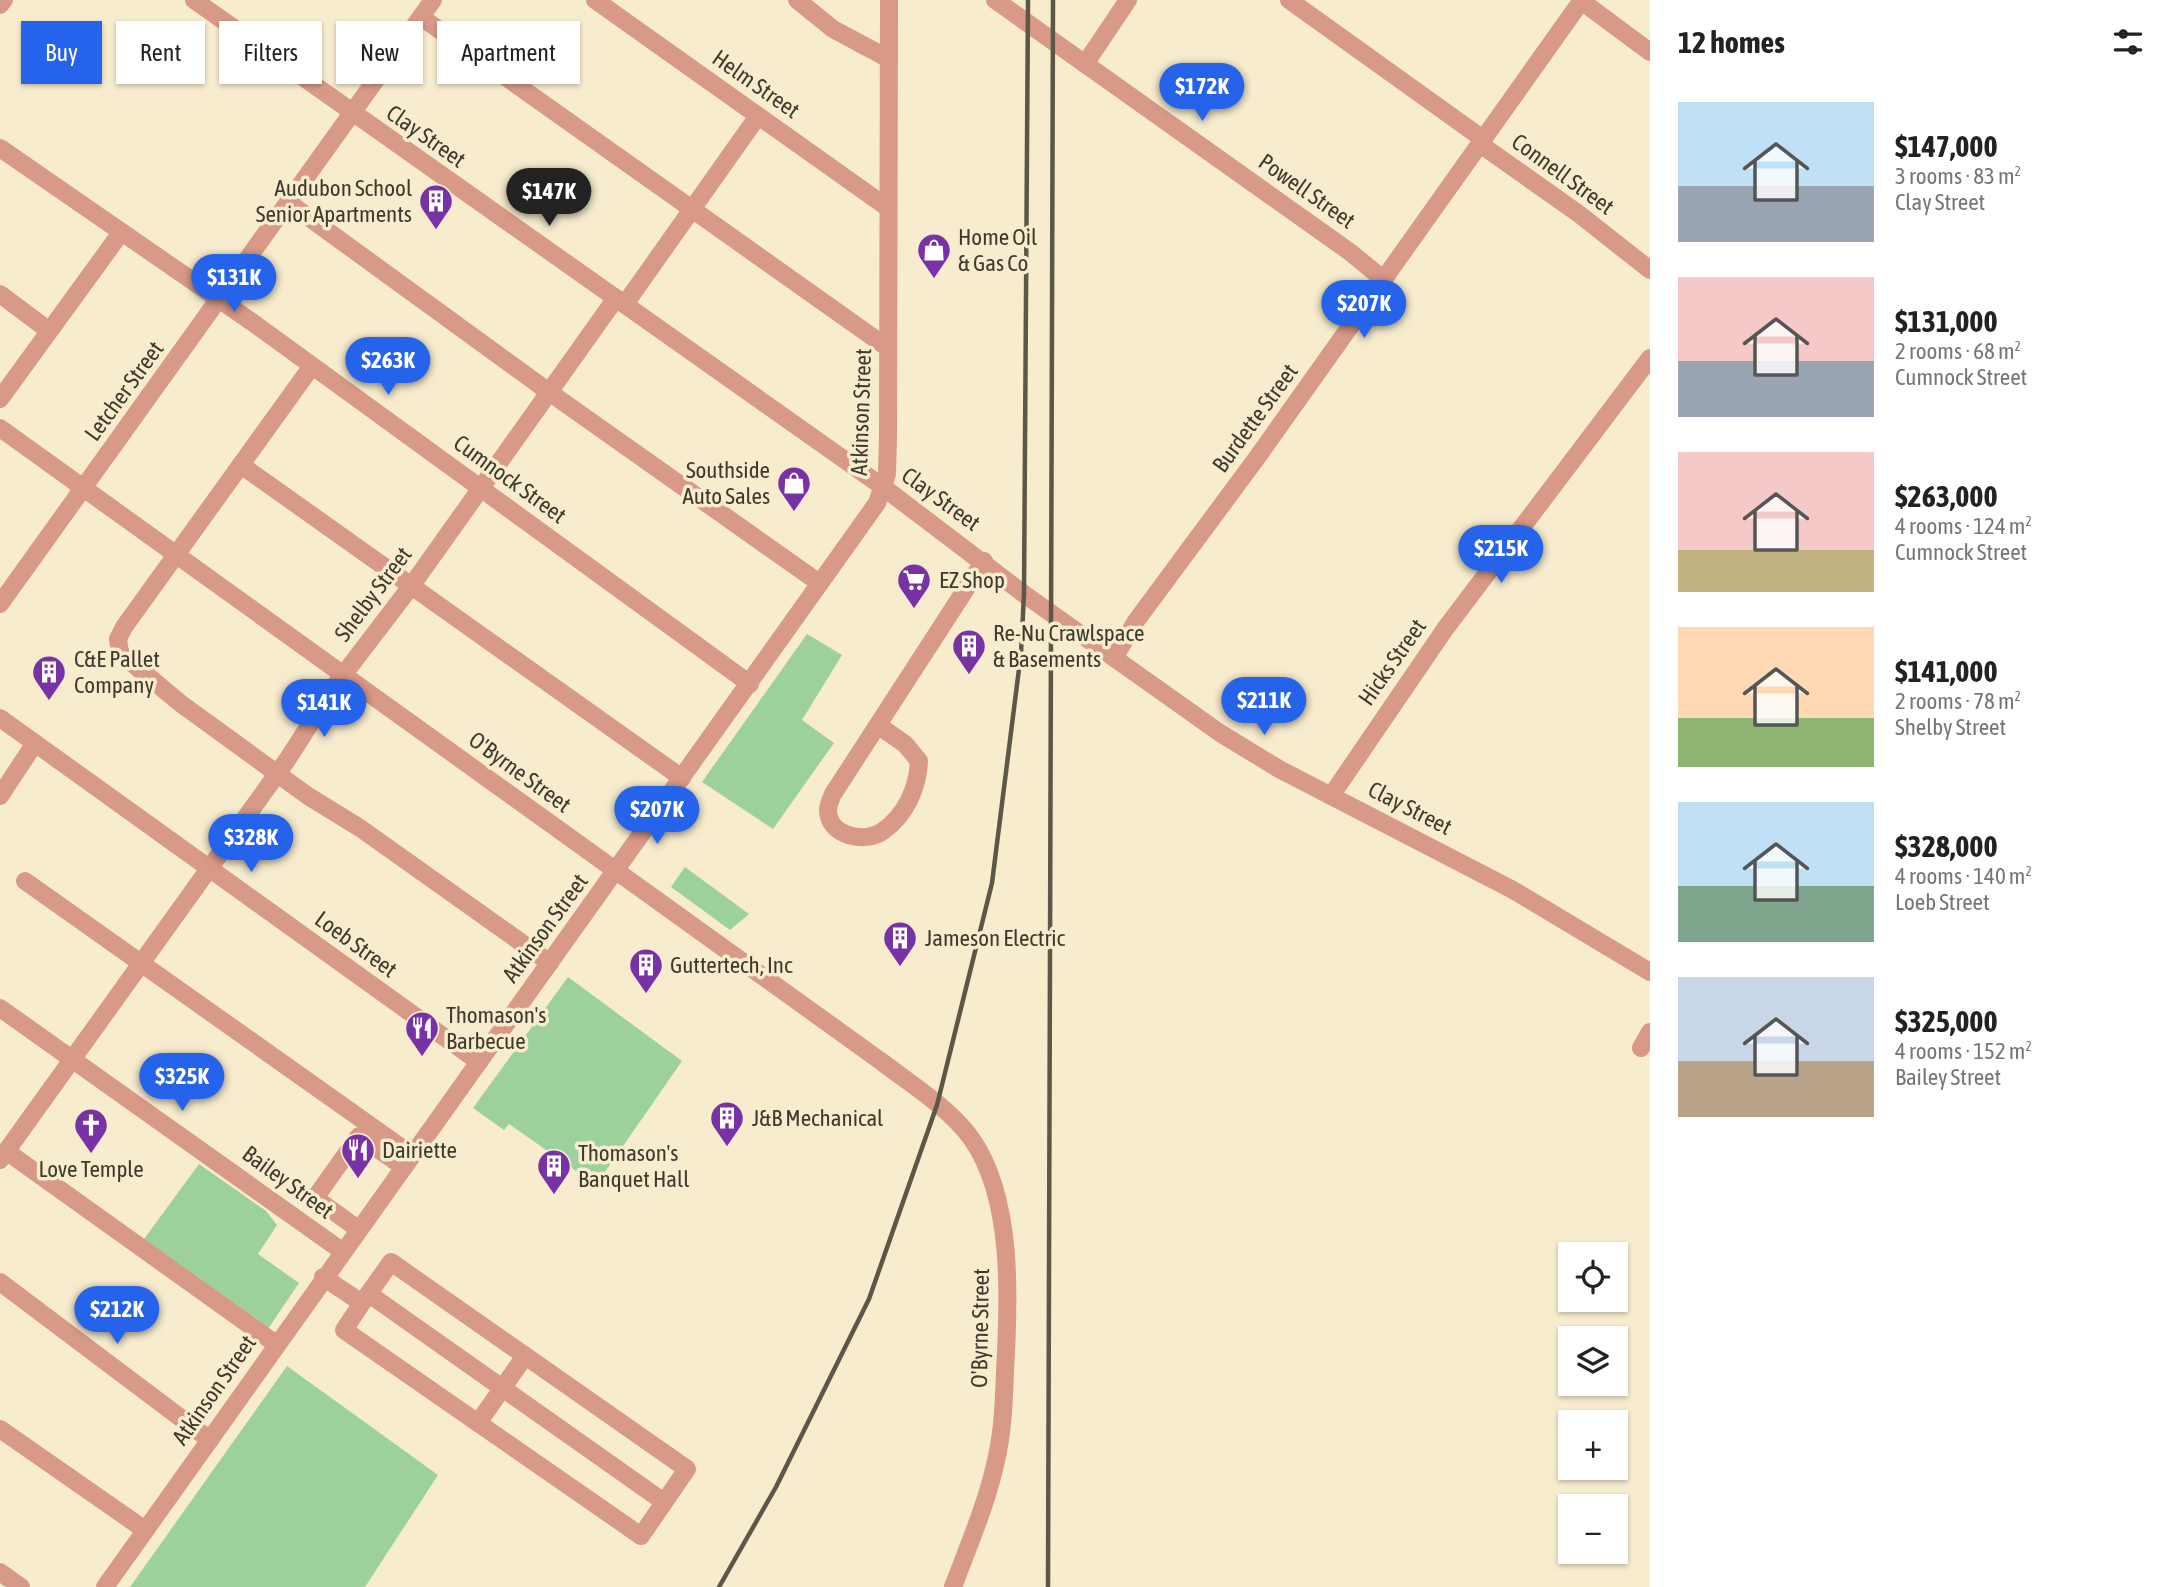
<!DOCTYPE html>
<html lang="en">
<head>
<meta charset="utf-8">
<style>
  :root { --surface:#fff; --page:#f6f6f6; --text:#222; --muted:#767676; --accent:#2563eb }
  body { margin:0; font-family:"Asap Condensed",sans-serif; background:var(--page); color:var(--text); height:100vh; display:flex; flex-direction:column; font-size:26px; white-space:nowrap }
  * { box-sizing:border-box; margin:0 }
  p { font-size:23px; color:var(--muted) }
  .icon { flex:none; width:38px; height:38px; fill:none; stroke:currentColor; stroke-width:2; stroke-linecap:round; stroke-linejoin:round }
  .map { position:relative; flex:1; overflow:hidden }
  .sheet { display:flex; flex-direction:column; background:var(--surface); width:525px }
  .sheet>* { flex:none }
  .hud { position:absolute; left:21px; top:21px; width:665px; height:63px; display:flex; gap:14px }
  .fabs { position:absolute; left:1558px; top:1242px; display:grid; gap:14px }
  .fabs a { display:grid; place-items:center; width:70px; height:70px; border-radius:0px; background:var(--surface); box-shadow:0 2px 5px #0004; font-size:35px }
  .price { position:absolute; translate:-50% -60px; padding:0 16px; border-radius:24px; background:var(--accent); color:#fff; font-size:23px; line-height:46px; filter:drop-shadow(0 2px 4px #0008) }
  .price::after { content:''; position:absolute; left:50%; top:42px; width:21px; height:16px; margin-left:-10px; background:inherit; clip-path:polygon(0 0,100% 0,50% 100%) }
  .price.on { background:#222; color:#fff }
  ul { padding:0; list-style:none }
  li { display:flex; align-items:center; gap:21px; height:175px; padding:0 28px }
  li span { display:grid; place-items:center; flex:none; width:196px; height:140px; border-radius:0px; color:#555 }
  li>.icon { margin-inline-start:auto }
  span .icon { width:84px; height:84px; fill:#fffc; stroke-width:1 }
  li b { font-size:30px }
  h2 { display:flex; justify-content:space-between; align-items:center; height:84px; padding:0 28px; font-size:30px }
  .chip { padding:0 24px; border-radius:0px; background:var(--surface); box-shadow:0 2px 5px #0004; font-size:24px; line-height:63px }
  .chip.on { background:var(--accent); color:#fff }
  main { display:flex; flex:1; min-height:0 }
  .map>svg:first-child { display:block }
</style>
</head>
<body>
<main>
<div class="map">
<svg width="1650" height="1587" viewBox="0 0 1650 1587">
  <rect width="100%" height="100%" fill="#f7ecce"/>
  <g fill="#9dd19b">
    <path d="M807 634 842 655 802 720 834 743 773 829 702 782Z"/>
    <path d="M685 867 749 914 730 930 671 887Z"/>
    <path d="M568 977 682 1061 596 1185 509 1124 504 1130 473 1108Z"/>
    <path d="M199 1164 266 1211 277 1225 258 1254 299 1283 268 1329 144 1239Z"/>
    <path d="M287 1366 438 1475 365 1587H130Z"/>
  </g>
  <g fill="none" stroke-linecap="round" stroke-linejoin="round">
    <g stroke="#d89986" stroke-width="18">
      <path d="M194 0 883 487 1024 594 1220 733 1279 769 1513 890 1650 972"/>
      <path d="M595 0 888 208"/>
      <path d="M797 0 833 29 889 59"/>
      <path d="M995 0 1350 252 1384 280"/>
      <path d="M1289 0 1483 139"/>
      <path d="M1580 0 1650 52"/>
      <path d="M0 5 4 0"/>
      <path d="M421 17 888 348"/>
      <path d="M1085 64 1128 0"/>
      <path d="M1480 144 1579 214 1650 270"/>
      <path d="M0 148 252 322 750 684"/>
      <path d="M289 203 549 392 818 582"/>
      <path d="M0 294 48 330"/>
      <path d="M625 304 758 116"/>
      <path d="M312 366 124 627 118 639 120 653 180 703 308 796 360 828 550 963"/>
      <path d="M0 399 120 234"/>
      <path d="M0 428 882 1062C912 1085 948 1107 971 1138 1014 1198 1009 1302 1005 1371 1004 1399 1003 1429 997 1456 988 1501 969 1544 953 1587"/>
      <path d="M241 465 682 778"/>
      <path d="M0 604 433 0"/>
      <path d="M1114 658 1136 621 1256 459 1582 0"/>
      <path d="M0 718 479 1062"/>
      <path d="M879 726 905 744 919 761C918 787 906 815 883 831 865 844 828 836 828 810 828 805 831 799 833 794L984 561"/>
      <path d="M0 796 35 743"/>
      <path d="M1331 796 1445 629 1650 358"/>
      <path d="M25 881 412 1155"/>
      <path d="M0 1008 342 1251"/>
      <path d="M1641 1048 1650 1032"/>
      <path d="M6 1151 276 1344"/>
      <path d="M0 1160 287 760 334 687 412 585 616 298"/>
      <path d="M358 1229 315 1198 359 1136 404 1167"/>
      <path d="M323 1277 362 1303 344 1330 641 1536 687 1469 391 1262 362 1303"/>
      <path d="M0 1282 210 1440"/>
      <path d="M369 1294 664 1502"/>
      <path d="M478 1423 525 1356"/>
      <path d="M0 1429 145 1530"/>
      <path d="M0 1572 21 1587"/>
      <path d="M105 1587 877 503 887 474 888 436 889 0"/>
    </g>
    <g stroke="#5d5748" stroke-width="4.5">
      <path d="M719 1587 776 1487 869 1299 937 1105 992 883 1021 653 1024 594 1028 0"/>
      <path d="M1048 1587 1053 0"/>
    </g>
  </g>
  <defs>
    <g id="building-pin" transform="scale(1.75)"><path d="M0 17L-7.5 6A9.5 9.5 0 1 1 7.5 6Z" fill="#7932a5" stroke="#f7ecce"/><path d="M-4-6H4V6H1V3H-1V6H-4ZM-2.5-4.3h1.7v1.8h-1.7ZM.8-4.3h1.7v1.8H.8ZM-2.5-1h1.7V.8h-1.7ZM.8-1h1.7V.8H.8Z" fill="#fff"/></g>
    <g id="shop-pin" transform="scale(1.75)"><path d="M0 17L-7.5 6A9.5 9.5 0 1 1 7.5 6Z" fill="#7932a5" stroke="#f7ecce"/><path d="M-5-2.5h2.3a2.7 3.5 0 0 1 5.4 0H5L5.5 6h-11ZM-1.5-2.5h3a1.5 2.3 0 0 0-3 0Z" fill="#fff"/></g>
    <g id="supermarket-pin" transform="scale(1.75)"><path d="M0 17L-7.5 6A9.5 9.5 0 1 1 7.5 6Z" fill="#7932a5" stroke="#f7ecce"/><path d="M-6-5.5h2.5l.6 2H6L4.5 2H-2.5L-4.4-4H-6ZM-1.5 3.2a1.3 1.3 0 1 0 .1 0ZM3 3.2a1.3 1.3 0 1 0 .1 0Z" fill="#fff"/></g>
    <g id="restaurant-pin" transform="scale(1.75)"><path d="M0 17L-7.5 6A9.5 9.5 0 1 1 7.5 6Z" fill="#7932a5" stroke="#f7ecce"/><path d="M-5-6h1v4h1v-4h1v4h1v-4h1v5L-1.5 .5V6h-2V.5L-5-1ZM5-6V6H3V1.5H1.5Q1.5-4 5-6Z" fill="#fff"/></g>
    <g id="church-pin" transform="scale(1.75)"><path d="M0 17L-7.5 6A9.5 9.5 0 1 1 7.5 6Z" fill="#7932a5" stroke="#f7ecce"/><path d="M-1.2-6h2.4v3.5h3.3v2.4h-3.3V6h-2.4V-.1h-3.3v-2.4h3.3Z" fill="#fff"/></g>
  </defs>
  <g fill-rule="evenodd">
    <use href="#building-pin" x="436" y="201"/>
    <use href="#shop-pin" x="934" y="250"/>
    <use href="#shop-pin" x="794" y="483"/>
    <use href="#supermarket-pin" x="914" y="580"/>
    <use href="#building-pin" x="969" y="646"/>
    <use href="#building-pin" x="49" y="672"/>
    <use href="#building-pin" x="900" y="938"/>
    <use href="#building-pin" x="646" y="965"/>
    <use href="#restaurant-pin" x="422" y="1028"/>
    <use href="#building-pin" x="727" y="1118"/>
    <use href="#church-pin" x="91" y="1125"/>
    <use href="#restaurant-pin" x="358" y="1150"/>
    <use href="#building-pin" x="554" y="1166"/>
  </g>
  <g text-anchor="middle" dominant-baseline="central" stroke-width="7" stroke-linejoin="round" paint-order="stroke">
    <g font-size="23" fill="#3f3a2e" stroke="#f7ecce">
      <text transform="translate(756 84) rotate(35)">Helm Street</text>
      <text transform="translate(426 136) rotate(35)">Clay Street</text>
      <text transform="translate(1563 174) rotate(36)">Connell Street</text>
      <text transform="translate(1307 191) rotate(35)">Powell Street</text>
      <text transform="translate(124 391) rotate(-54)">Letcher Street</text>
      <text transform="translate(861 412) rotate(-88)">Atkinson Street</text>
      <text transform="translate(1255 418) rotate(-54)">Burdette Street</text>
      <text transform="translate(510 479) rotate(36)">Cumnock Street</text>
      <text transform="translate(941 499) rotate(36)">Clay Street</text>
      <text transform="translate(373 594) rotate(-53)">Shelby Street</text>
      <text transform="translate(1392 662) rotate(-55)">Hicks Street</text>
      <text transform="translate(520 772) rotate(36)">O'Byrne Street</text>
      <text transform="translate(1410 808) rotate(27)">Clay Street</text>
      <text transform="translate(545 928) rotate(-54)">Atkinson Street</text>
      <text transform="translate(356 944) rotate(36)">Loeb Street</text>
      <text transform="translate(288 1182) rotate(36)">Bailey Street</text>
      <text transform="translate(980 1328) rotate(-89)">O'Byrne Street</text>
      <text transform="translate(214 1390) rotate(-55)">Atkinson Street</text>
    </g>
    <g font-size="23" fill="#3f3a2e" stroke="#f7ecce" text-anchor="start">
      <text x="412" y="188" text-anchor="end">Audubon School<tspan x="412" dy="26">Senior Apartments</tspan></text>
      <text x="958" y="237">Home Oil<tspan x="958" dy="26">&amp; Gas Co</tspan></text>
      <text x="770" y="470" text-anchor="end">Southside<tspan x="770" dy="26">Auto Sales</tspan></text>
      <text x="939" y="580">EZ Shop</text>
      <text x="993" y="633">Re-Nu Crawlspace<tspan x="993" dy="26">&amp; Basements</tspan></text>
      <text x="74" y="659">C&amp;E Pallet<tspan x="74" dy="26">Company</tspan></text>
      <text x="925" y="938">Jameson Electric</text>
      <text x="670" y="965">Guttertech, Inc</text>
      <text x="446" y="1015">Thomason's<tspan x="446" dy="26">Barbecue</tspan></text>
      <text x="752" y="1118">J&amp;B Mechanical</text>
      <text x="382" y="1150">Dairiette</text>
      <text x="578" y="1153">Thomason's<tspan x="578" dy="26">Banquet Hall</tspan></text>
      <text x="91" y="1169" text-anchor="middle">Love Temple</text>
    </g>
  </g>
</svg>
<div class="fabs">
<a><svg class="icon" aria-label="locate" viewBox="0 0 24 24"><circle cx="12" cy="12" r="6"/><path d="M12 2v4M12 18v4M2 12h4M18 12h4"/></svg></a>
<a><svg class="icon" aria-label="layers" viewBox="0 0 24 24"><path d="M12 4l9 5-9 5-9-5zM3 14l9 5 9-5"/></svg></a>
<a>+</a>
<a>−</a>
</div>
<b class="price" style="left:1202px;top:123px">$172K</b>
<b class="price on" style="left:549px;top:228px">$147K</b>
<b class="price" style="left:234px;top:314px">$131K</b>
<b class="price" style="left:1364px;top:340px">$207K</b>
<b class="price" style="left:388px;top:397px">$263K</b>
<b class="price" style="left:1501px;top:585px">$215K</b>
<b class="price" style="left:1264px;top:737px">$211K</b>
<b class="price" style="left:324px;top:739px">$141K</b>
<b class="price" style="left:657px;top:846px">$207K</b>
<b class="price" style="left:251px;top:874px">$328K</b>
<b class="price" style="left:182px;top:1113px">$325K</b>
<b class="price" style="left:117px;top:1346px">$212K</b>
<div class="hud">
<a class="chip on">Buy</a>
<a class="chip">Rent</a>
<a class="chip">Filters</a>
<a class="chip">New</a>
<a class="chip">Apartment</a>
</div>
</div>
<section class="sheet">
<h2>12 homes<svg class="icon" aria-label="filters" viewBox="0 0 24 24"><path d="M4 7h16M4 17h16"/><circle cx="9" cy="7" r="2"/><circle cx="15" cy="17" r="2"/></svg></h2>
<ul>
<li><span style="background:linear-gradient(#bfe0f5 60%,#9aa5b1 0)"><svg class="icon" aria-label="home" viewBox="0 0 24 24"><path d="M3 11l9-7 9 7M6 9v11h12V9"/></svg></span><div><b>$147,000</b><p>3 rooms · 83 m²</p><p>Clay Street</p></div></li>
<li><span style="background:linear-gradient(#f6c9c9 60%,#9aa5b1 0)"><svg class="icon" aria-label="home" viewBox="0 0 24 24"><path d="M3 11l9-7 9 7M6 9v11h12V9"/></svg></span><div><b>$131,000</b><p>2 rooms · 68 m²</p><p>Cumnock Street</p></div></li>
<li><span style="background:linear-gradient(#f6c9c9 70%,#c2b280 0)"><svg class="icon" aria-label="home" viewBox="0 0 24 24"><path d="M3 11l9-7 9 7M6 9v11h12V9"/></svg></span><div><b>$263,000</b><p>4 rooms · 124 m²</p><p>Cumnock Street</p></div></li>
<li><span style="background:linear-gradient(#ffd9b3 65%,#8fb573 0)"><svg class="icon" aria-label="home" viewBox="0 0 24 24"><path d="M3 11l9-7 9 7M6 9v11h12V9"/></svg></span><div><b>$141,000</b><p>2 rooms · 78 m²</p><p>Shelby Street</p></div></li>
<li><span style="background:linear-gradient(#bfe0f5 60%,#7fa58c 0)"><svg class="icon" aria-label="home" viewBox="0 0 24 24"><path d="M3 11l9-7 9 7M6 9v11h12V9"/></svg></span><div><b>$328,000</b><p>4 rooms · 140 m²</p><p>Loeb Street</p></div></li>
<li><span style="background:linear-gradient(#c9d6e8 60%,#b9a48a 0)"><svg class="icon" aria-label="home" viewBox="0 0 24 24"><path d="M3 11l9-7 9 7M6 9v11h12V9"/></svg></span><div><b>$325,000</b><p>4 rooms · 152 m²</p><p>Bailey Street</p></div></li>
</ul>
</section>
</main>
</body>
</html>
